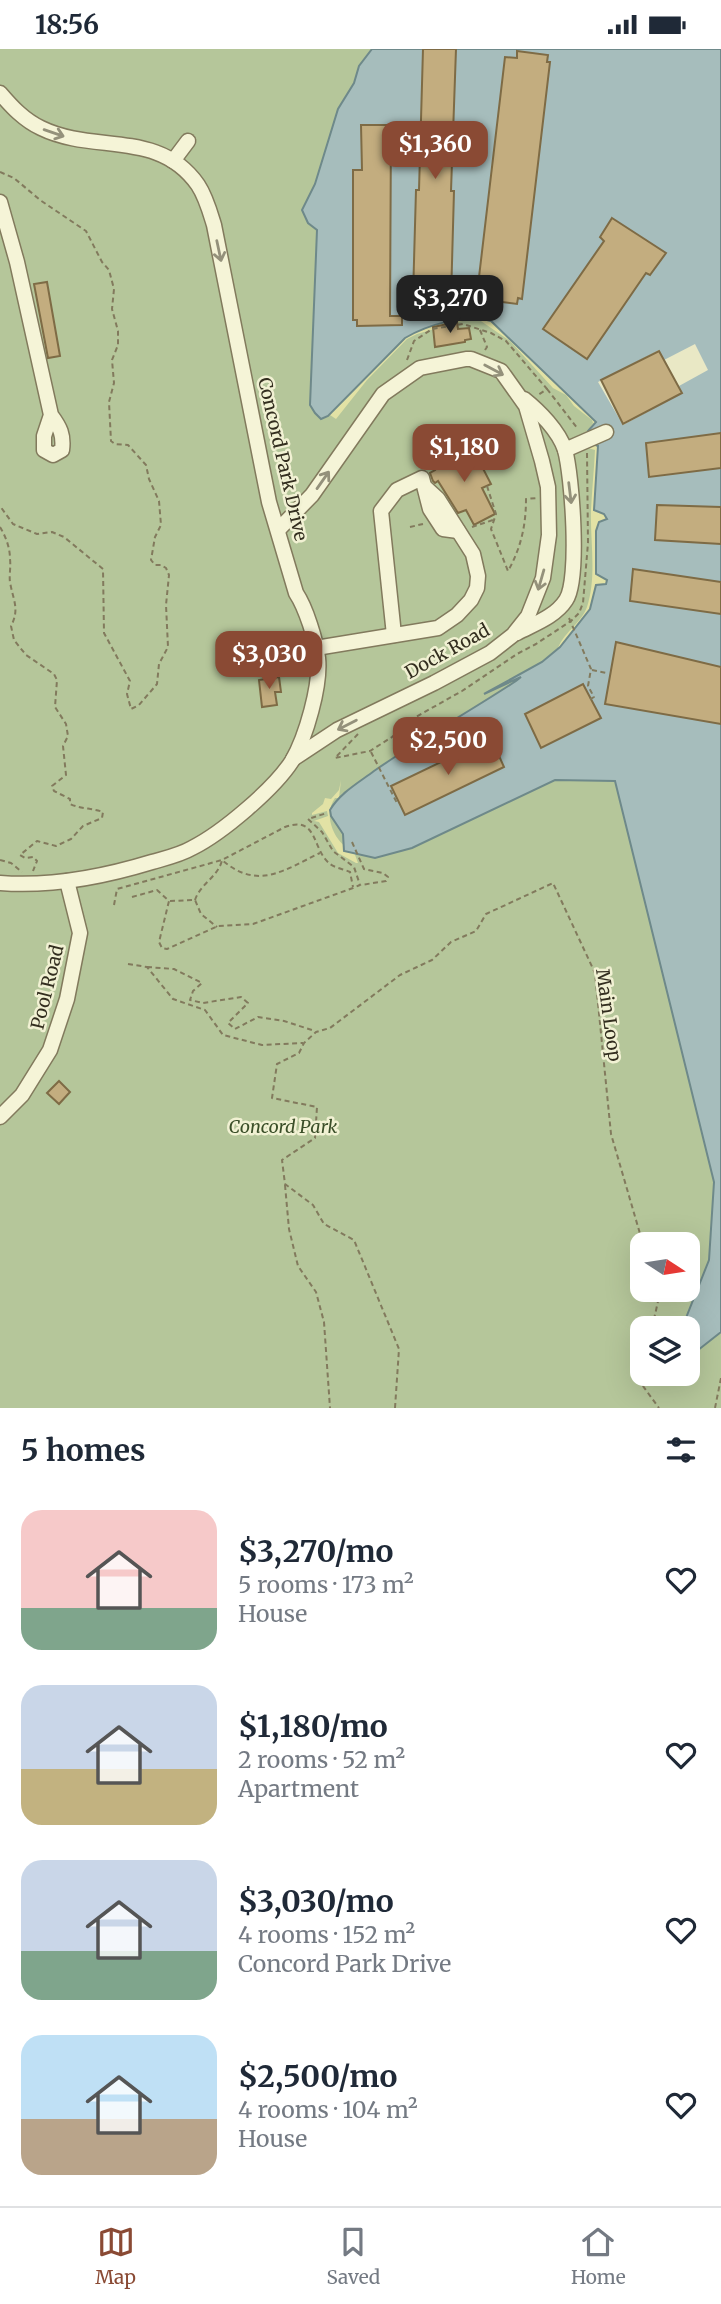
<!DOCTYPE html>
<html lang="en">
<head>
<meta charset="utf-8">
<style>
  :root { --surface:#fff; --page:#f2f2f3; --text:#1f2937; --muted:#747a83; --line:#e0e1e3; --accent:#8a4a34 }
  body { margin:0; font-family:Merriweather,serif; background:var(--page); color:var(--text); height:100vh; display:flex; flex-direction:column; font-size:26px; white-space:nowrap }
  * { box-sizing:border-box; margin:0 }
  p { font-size:23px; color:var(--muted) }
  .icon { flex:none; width:38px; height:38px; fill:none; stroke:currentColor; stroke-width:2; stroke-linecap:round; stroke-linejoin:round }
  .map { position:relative; height:1359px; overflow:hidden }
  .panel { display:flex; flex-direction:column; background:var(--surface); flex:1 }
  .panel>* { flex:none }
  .needle { width:46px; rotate:102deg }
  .fabs { position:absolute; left:630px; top:1183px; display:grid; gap:14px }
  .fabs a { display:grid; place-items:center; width:70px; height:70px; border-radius:14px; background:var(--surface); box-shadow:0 7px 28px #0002; font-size:35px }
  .price { position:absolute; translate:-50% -60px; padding:0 16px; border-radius:14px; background:var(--accent); color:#fff; font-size:23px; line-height:46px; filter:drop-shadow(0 2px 4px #0008) }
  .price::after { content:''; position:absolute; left:50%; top:42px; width:21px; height:16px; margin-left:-10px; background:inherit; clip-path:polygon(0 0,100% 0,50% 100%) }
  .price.current { background:#222; color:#fff }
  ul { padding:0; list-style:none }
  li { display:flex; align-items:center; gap:21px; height:175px; padding:0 21px }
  li span { display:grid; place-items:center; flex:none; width:196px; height:140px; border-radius:21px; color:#555 }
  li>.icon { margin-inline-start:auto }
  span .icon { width:84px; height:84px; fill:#fffc; stroke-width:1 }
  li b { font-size:30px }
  h2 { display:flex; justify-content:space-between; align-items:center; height:84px; padding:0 21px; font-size:30px }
  .status { display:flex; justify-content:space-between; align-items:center; height:49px; padding:0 35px; background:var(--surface); direction:ltr }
  .status svg { height:19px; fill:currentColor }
  .tabs { display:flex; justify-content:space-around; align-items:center; height:98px; border-top:2px solid var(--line); background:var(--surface); font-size:19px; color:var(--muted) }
  .tabs a { display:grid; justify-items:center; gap:4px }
  .tabs .current { color:var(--accent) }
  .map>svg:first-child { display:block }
</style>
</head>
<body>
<div class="status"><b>18:56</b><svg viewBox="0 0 49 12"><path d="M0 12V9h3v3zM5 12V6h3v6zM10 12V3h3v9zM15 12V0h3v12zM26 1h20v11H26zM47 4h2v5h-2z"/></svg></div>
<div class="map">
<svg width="721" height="1359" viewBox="0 0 721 1359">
  <rect width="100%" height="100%" fill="#e9e8c5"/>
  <path fill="#b5c69a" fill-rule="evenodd" d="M0 0H372L359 17 354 34 338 60 315 135 302 161 308 174 317 181V212L399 286 482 264 603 376 600 570 516 632 470 662 416 693 342 745 330 761 331 767 343 785 344 802 412 798 555 731 615 732 714 1133 709 1211 682 1279H642V1325H664L663 1328 668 1325H688V1309L721 1283V1359H0ZM642 1195H688V1241H642Z"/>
  <g fill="#e2e2a5">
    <path d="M466 262 505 278 603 376 588 382 593 374 592 371 574 357 566 346 553 339 510 292 478 270 466 271 417 285 407 290 367 331 336 370 330 366 321 370 324 364 399 286Z"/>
    <path d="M608 390 613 478 604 554 557 602C562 584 581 575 587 558 597 528 590 492 591 461 592 441 594 421 595 401L588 399Z"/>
    <path d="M341 731 339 749H335C322 767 335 795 354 803L358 814H356L338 804 319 773 314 772 328 767 327 762 312 766V764L323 755 325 749 331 750 339 741Z"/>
  </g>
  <path fill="#a6bdbc" stroke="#6e898a" stroke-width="2" d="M372 0H721V1283L688 1309V1279H682L709 1211 714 1133 615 732 555 731 412 799 375 809 344 802 343 785 331 767 330 761C340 744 358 734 374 722 420 690 469 663 516 632L521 628 484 645 542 613 560 598 590 560 596 536 606 535 607 531 596 525V482L599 473 607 470 604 465 594 461 598 397 593 395 588 382 596 373 491 272C467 264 427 276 405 289L328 367 321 370 315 364 310 356 317 181 308 174 302 161 315 135 338 60 354 34 359 17Z"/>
  <path fill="#e9e8c5" d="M695 295 708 321 679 337 682 344 623 376 598 333 659 301 664 311Z"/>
  <g fill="#c3ad7f" stroke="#7e6b45" stroke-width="2">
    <path d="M423 0H456L451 142H454L451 250 448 249V255L416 254V249L413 248 416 141H419Z"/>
    <path d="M517 2 548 6 547 13H550L522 250 518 249 517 255 478 250 479 245H477L505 8 517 9Z"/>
    <path d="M361 76H391L390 267H402V276L357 277V271H353V121H362Z"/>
    <path d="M612 169 666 204 650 226 646 224 587 310 543 280 604 192 600 188Z"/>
    <path d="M47 233 60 307 48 309 34 235Z"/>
    <path d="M457 273 458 280 469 279 471 290 465 291V293L435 298 433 278Z"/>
    <path d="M659 302 682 344 623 375 601 331Z"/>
    <path d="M721 384V419L649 428 646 394Z"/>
    <path d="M466 398 471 407 475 404 491 435 482 439 495 465 474 476 466 461 458 464 438 432 435 434 433 432 430 424 435 421 432 415Z"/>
    <path d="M657 456 721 458V495L655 491Z"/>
    <path d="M633 520 721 533V565L630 552Z"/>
    <path d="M616 593 721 618V675L605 655Z"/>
    <path d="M279 628 281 643H275L277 656 262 658 259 631Z"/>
    <path d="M583 635 601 669 541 699 525 665Z"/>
    <path d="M491 689 504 718 405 766 391 737Z"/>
    <path d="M59 1032 70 1043 59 1055 47 1044Z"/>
  </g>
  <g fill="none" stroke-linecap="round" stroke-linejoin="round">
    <g stroke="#827a5d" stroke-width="17">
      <g id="minor">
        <path d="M0 44C12 58 24 71 41 79 94 105 159 80 198 136 206 148 210 163 214 176L269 453 296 544C306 559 316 591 318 609 321 636 306 688 292 712 274 740 222 784 192 799 180 806 166 809 152 813 103 828 51 838 0 834"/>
        <path d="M173 112 188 92"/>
        <path d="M0 153 17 213 51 366C60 378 64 386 62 401L53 406 44 401V387L51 366"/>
        <path d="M565 401 606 383"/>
        <path d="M278 481 312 446 383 345 420 319 466 310H471L501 322 504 326 526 357 542 412 548 438 549 486 543 529 528 567 513 586 490 604 434 634 337 681 293 710"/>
        <path d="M517 584C534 575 555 568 566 551 580 530 572 426 565 401 559 382 539 362 524 350"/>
        <path d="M394 586 381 462 397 441 422 429 430 460 443 480 458 482"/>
        <path d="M316 599 438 579 457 566 471 551 477 539 478 527 473 505 438 450 426 439"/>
        <path d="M0 1068 22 1046 50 1001 67 950 80 884 67 832"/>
      </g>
    </g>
    <g stroke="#827a5d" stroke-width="2" stroke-dasharray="5 3.5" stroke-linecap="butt">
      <path d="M0 123 14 129 40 151 86 182 102 213 109 221 114 240 112 260 118 282V296L112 311 114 334 109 353 111 392 115 395 128 396 146 416 149 430 159 452 161 476 155 488 151 511 155 516H161L166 519 169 526 166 556 168 598 159 615 157 635 139 656 131 660 127 645 130 632 104 584 103 520 64 488 52 483 37 485 13 475 0 457"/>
      <path d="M480 281 487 298 485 301"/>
      <path d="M407 311 414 292 432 280 463 275 491 284 506 292 547 340 538 346"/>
      <path d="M547 340 578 380"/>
      <path d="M487 437 496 465 491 480 508 522C521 499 526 476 526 450L537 449"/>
      <path d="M0 478C6 488 10 499 10 510 11 518 9 526 10 533 13 551 20 560 11 577L14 591 26 606 54 625 57 631 55 658 66 675 68 687 63 697 66 726 52 737 54 742 70 750V755C81 760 92 759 103 763L102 769 83 777 71 790 56 797 37 792 20 806 25 809 33 808 37 812 33 822"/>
      <path d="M410 478 423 475"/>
      <path d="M472 478 493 471"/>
      <path d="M569 569 591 620 588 637 594 648 589 651"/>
      <path d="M592 621 607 624"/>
      <path d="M358 685 335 709 370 702 392 688 414 669 462 642 517 605 536 595 571 572 579 564 583 554 588 494 587 404"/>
      <path d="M371 703 397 754"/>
      <path d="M352 793 364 820 383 824 388 828 386 832 361 836"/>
      <path d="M0 811 11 814 22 823"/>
      <path d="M132 848 157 841 169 852 159 893 162 899 167 900 218 877 253 875 353 839 360 836 354 818 333 802 322 783 308 770 327 764"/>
      <path d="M195 851C200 835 219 827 222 811 258 842 284 821 320 804"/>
      <path d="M170 852 195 851 201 865 217 878"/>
      <path d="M114 856 117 840 222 811 285 778C318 766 312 800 329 814 334 819 344 820 350 823L353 838"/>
      <path d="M128 915 147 918 173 950 205 961 223 986 262 996 303 994"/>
      <path d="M147 918 174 920 202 934 193 942 190 951 203 954 241 948 248 954 228 974 235 980 258 968 284 972 315 982"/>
      <path d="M285 1136 289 1180 298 1217 316 1243 324 1273 330 1359"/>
      <path d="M652 1279 659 1248 657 1241"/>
      <path d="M642 1321 640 1333 659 1359"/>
      <path d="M395 1359 399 1300 354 1191 324 1175 313 1156 285 1135 282 1111 315 1089 317 1058 272 1049 277 1015 299 1004 304 994 316 983 330 979 400 926 432 911 451 893 476 882 486 865 553 834 595 924 611 1085 643 1195"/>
      <path d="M715 1359 721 1329"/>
    </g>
    <use href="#minor" stroke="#f5f4d7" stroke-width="14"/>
  </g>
  <defs><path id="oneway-shaft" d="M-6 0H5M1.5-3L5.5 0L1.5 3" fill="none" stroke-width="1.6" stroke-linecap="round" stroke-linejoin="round" transform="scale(1.75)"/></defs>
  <g stroke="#94917b">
    <use href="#oneway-shaft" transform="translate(54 84) rotate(19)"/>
    <use href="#oneway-shaft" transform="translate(219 202) rotate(78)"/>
    <use href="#oneway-shaft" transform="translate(494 321) rotate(28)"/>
    <use href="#oneway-shaft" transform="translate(323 431) rotate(-55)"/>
    <use href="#oneway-shaft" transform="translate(570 444) rotate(83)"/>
    <use href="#oneway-shaft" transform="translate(541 531) rotate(106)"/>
    <use href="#oneway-shaft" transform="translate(347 676) rotate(153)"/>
  </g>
  <g text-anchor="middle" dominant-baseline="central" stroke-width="5" stroke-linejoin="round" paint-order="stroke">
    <g font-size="18" fill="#332e1f" stroke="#f1f1d3">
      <text transform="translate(283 410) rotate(77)">Concord Park Drive</text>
      <text transform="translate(447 602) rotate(-29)">Dock Road</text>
      <text transform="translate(47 938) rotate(-76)">Pool Road</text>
      <text transform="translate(609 966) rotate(82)">Main Loop</text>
    </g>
    <g font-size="18" font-style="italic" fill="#3a4e28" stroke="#f1f1d3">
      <text x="283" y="1077">Concord Park</text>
    </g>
  </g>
</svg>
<div class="fabs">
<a><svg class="needle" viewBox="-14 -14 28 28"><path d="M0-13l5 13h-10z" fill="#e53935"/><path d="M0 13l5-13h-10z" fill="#747a83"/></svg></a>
<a><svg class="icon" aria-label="layers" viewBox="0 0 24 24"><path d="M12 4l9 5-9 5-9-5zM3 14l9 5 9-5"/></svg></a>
</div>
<b class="price" style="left:435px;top:132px">$1,360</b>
<b class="price current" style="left:450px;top:286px">$3,270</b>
<b class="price" style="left:464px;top:435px">$1,180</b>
<b class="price" style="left:269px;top:642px">$3,030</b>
<b class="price" style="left:448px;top:728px">$2,500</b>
</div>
<section class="panel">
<h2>5 homes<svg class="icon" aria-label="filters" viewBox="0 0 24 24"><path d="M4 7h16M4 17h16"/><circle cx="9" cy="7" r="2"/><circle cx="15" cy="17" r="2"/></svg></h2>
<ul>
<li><span style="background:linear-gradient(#f6c9c9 70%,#7fa58c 0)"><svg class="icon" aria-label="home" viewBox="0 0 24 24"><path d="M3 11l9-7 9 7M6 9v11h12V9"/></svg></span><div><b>$3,270/mo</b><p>5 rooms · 173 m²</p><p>House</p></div><svg class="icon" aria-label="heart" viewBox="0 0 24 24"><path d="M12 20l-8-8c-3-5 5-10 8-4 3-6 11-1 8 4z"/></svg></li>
<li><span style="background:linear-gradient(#c9d6e8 60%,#c2b280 0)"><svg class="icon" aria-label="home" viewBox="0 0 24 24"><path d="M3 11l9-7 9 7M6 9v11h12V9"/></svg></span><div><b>$1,180/mo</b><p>2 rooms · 52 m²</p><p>Apartment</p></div><svg class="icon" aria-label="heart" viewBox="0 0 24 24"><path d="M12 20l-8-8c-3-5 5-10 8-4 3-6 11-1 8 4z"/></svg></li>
<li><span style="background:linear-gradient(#c9d6e8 65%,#7fa58c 0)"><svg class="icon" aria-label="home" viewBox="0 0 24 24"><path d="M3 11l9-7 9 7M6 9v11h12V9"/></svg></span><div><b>$3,030/mo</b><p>4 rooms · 152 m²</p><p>Concord Park Drive</p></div><svg class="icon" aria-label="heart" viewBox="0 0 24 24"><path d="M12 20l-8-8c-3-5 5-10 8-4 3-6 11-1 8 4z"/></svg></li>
<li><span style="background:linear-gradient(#bfe0f5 60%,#b9a48a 0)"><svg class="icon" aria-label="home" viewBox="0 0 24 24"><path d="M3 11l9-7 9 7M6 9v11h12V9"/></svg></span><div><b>$2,500/mo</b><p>4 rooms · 104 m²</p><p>House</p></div><svg class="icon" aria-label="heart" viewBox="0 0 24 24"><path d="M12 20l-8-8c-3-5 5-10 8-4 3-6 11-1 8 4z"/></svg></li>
</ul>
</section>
<nav class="tabs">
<a class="current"><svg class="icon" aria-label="map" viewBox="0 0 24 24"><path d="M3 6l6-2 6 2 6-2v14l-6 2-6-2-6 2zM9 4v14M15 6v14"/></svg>Map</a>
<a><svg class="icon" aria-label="saved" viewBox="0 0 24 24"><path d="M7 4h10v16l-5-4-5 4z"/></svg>Saved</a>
<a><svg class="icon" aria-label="home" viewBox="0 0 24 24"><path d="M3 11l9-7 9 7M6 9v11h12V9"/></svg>Home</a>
</nav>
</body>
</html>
